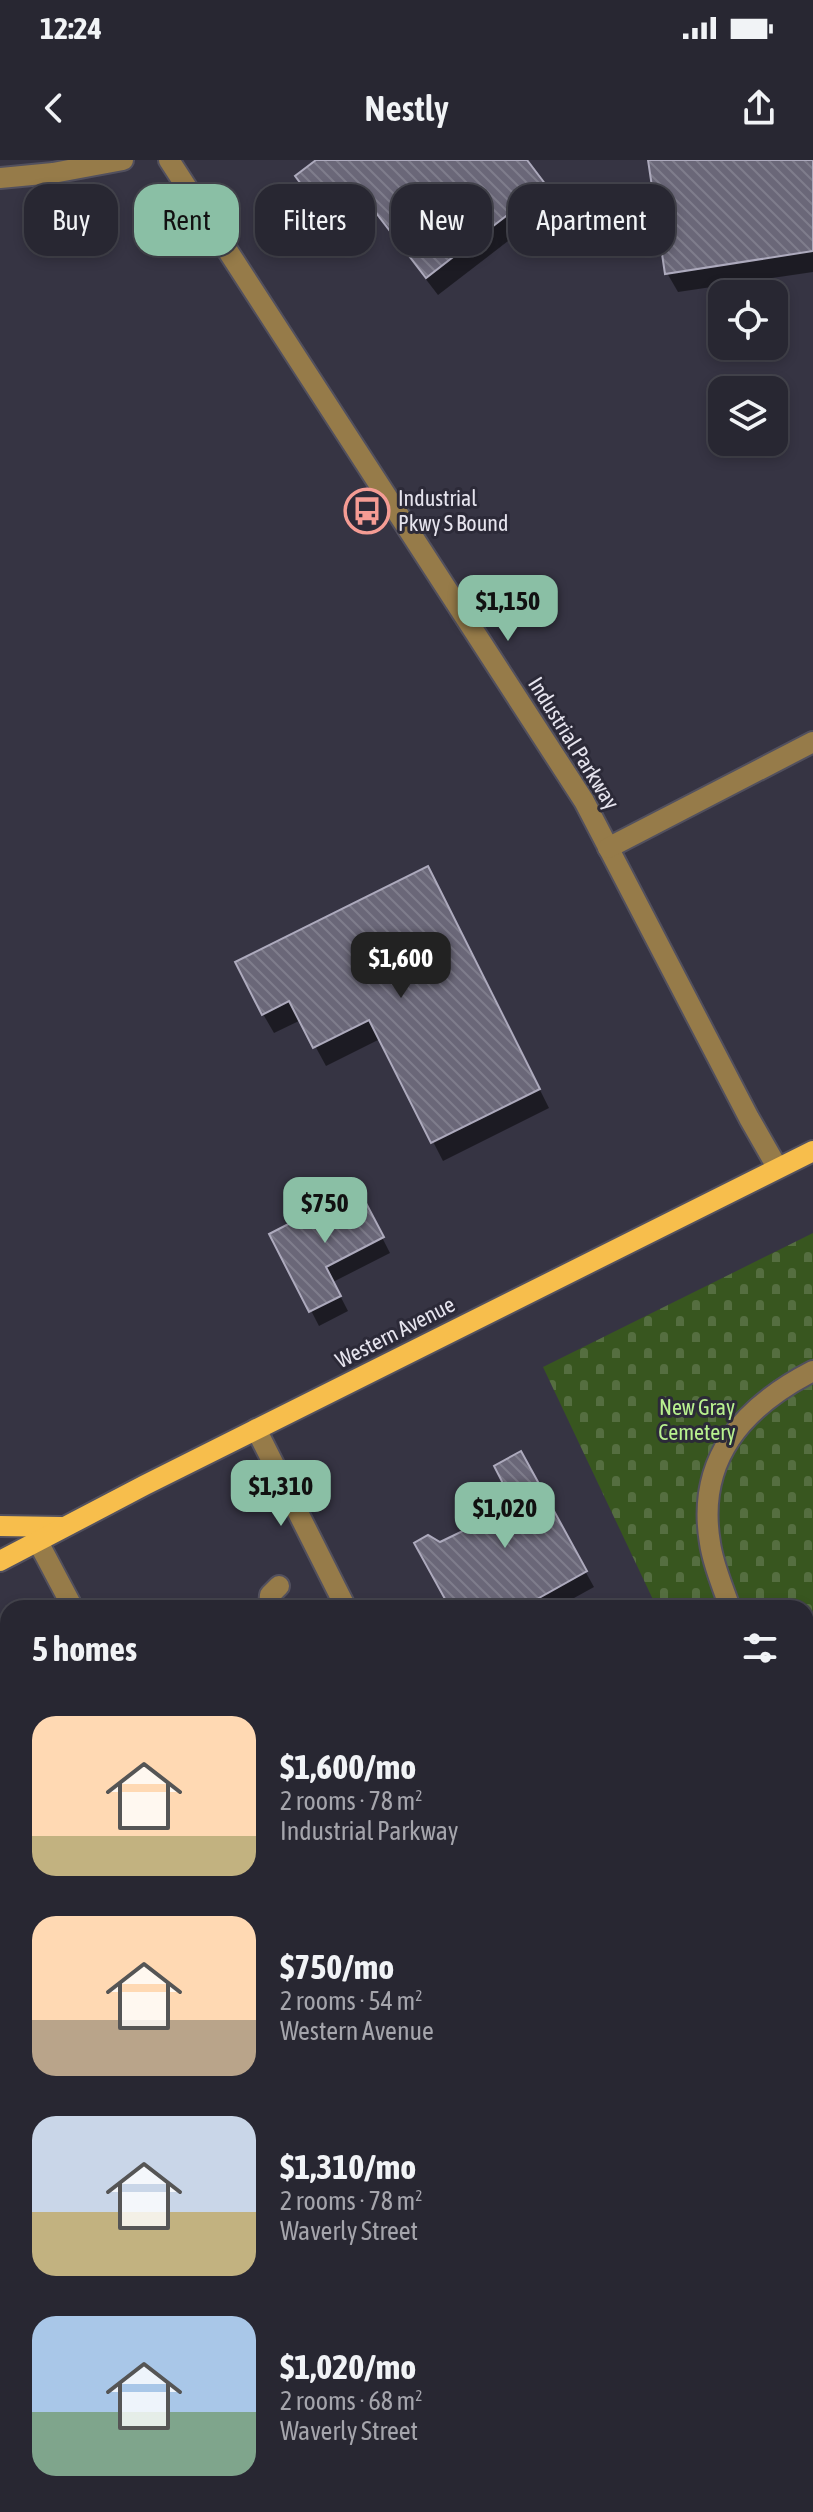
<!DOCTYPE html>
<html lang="en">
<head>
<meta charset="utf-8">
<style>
  :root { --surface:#282732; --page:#34333e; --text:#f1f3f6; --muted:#a5a5ac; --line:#44444d; --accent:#8abfa5 }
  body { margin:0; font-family:"Asap Condensed",sans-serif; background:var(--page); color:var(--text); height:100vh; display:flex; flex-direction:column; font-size:30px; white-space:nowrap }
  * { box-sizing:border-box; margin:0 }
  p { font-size:26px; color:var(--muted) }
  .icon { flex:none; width:44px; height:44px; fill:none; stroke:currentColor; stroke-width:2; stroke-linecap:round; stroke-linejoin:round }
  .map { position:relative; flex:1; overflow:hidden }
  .details { position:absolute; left:0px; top:1440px; width:814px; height:912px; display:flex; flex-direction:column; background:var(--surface); border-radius:24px 24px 0 0; box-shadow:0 4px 12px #0003,0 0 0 2px var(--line) }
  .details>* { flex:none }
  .hud { position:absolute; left:24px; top:24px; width:766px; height:72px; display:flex; gap:16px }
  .controls { position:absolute; left:708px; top:120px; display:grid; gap:16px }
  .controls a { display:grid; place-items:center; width:80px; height:80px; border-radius:16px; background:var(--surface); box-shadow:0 4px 12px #0003,0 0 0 2px var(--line); font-size:40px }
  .price { position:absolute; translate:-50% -68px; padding:0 18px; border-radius:16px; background:var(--accent); color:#111; font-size:26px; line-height:52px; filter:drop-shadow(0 2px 4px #0008) }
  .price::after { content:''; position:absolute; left:50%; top:48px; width:24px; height:18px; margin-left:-12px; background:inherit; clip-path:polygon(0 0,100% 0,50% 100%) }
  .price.active { background:#222; color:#fff }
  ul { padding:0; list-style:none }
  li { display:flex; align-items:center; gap:24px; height:200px; padding:0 32px }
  li span { display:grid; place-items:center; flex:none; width:224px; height:160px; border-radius:24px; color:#555 }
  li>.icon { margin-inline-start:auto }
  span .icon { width:96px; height:96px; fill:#fffc; stroke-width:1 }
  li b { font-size:34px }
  h2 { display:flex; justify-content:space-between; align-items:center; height:96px; padding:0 32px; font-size:34px }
  .chip { padding:0 28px; border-radius:24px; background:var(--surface); box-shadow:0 4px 12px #0003,0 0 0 2px var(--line); font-size:28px; line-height:72px }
  .chip.active { background:var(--accent); color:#111 }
  .status { display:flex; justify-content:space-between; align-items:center; height:56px; padding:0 40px; background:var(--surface); direction:ltr }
  .status svg { height:22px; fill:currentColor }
  header { display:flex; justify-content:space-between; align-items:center; height:104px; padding:0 32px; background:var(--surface); font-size:36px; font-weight:600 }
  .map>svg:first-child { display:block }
</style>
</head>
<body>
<div class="status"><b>12:24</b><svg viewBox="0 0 49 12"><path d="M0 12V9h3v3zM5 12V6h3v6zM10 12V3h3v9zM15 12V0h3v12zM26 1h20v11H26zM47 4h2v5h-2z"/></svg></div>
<header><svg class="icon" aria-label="back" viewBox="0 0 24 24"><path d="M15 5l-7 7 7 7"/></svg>Nestly<svg class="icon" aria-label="share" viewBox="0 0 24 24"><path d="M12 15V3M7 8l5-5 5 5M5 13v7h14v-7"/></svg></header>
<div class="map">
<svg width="813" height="2352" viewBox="0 0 813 2352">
  <defs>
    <pattern id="cemetery-stones" width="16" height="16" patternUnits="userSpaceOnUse" patternTransform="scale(2)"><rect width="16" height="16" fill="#38561f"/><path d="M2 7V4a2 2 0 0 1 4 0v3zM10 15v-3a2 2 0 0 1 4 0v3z" fill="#556e40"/></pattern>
    <pattern id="building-back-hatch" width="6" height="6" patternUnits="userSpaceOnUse" patternTransform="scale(2)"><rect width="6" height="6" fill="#6a6778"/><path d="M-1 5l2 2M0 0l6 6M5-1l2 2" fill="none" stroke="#7f7d8c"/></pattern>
  </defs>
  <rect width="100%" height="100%" fill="#363443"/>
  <path fill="url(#cemetery-stones)" d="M813 1073V1765L806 1751V1448H657L543 1207Z"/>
  <g fill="#0007">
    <path d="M319 0H524L555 45 438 135 378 57 344 83 308 35 297 17Z"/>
    <path d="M650 0H813V112L678 132 667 113Z"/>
    <path d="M438 727 549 948 443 1001 380 879 326 906 301 860 274 873 263 854Z"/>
    <path d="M366 1046 390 1093 333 1122 348 1151 319 1166 272 1075Z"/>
    <path d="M520 1294 594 1427 556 1448H453L440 1384 503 1353 516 1343Z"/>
    <path d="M265 2344H382L365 2352H268Z"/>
    <path d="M402 2344H441L423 2352H407Z"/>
  </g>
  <g fill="url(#building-back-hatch)" stroke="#adaabd" stroke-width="2">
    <path d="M316 0H527L546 25 426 118 366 40 332 65 295 16Z"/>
    <path d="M648 0H813V91L665 114Z"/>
    <path d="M428 706 540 929 431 983 369 860 313 888 289 841 262 855 235 802Z"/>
    <path d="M358 1028 384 1077 326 1107 341 1136 309 1152 269 1074Z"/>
    <path d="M521 1291 587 1411 521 1448H450L414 1383 428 1375 440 1382 502 1352 513 1343 494 1306Z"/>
    <path d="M262 2344H333L316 2352H288L287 2349 280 2352H266Z"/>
    <path d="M494 2344H518L522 2352H479Z"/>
  </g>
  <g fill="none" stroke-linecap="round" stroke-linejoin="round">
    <g stroke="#52505e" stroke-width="24">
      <g id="minor">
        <path d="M169 0 584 641 749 958 777 1007"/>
        <path d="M0 18 53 13 123 0"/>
        <path d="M608 688 813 582"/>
        <path d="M256 1269 346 1448"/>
        <path d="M37 1380 73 1448"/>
        <path d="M269 1448 270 1435 279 1426"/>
        <path d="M730 1448C723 1427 713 1405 710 1383 696 1299 743 1247 813 1211"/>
        <path d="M0 1534 8 1530"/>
        <path d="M806 1605 813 1619"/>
        <path d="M0 1761 8 1757"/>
        <path d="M0 1981 8 1997"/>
        <path d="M0 2340 8 2336"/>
        <path d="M179 2344 183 2352"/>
        <path d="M793 2344 797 2352"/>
      </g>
    </g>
    <g stroke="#52505e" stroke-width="24">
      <g id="major">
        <path d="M0 1366 61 1367"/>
        <path d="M0 1401 145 1325 813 991"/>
      </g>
    </g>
    <use href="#minor" stroke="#967b49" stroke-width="20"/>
    <use href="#major" stroke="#f7be4c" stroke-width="20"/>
  </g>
  <defs>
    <g id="bus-ring" transform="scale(2.3)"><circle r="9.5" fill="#2c2a38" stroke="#f59c94" stroke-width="1.5"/><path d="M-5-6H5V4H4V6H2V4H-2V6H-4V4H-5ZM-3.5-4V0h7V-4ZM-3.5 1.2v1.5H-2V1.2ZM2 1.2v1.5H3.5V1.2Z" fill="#f59c94"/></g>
  </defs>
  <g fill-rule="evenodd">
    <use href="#bus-ring" x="367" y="351"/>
  </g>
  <g text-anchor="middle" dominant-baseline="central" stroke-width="6" stroke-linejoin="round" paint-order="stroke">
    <g font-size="22" fill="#e6e4ee" stroke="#2c2a38" text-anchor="start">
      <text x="398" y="338">Industrial<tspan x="398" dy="25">Pkwy S Bound</tspan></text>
    </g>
    <g font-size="22" fill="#e6e4ee" stroke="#2c2a38">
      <text transform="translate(574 583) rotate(58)">Industrial Parkway</text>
      <text transform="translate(395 1172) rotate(-27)">Western Avenue</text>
    </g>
    <g font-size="22" fill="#b9f18f" stroke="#2c2a38">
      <text x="697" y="1247">New Gray<tspan x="697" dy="25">Cemetery</tspan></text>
    </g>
  </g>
</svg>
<div class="controls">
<a><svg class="icon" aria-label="locate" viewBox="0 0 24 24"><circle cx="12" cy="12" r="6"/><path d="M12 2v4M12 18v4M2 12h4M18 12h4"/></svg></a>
<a><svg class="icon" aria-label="layers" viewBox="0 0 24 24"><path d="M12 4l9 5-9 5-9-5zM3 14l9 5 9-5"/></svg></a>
</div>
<b class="price" style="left:508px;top:483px">$1,150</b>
<b class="price active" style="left:401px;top:840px">$1,600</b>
<b class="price" style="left:325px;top:1085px">$750</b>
<b class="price" style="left:281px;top:1368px">$1,310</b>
<b class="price" style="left:505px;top:1390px">$1,020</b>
<div class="hud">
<a class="chip">Buy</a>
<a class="chip active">Rent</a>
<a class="chip">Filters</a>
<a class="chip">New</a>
<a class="chip">Apartment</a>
</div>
<section class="details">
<h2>5 homes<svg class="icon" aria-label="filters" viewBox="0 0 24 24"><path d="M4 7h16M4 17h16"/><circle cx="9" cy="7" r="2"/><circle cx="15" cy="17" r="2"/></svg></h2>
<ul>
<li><span style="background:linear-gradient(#ffd9b3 75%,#c2b280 0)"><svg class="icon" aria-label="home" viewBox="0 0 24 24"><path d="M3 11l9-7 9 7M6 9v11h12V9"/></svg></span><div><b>$1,600/mo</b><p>2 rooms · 78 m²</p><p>Industrial Parkway</p></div></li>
<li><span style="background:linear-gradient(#ffd9b3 65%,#b9a48a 0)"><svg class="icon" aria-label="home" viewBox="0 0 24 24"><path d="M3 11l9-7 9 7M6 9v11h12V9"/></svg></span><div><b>$750/mo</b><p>2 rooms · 54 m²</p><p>Western Avenue</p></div></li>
<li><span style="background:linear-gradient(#c9d6e8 60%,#c2b280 0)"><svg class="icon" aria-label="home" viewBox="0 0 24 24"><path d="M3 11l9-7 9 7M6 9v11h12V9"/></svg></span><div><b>$1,310/mo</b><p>2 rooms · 78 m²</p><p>Waverly Street</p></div></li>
<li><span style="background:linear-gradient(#a9c7e8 60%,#7fa58c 0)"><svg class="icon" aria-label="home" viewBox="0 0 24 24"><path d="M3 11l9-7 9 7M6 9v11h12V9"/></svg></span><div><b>$1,020/mo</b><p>2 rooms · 68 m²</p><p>Waverly Street</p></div></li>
</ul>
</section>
</div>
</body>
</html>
